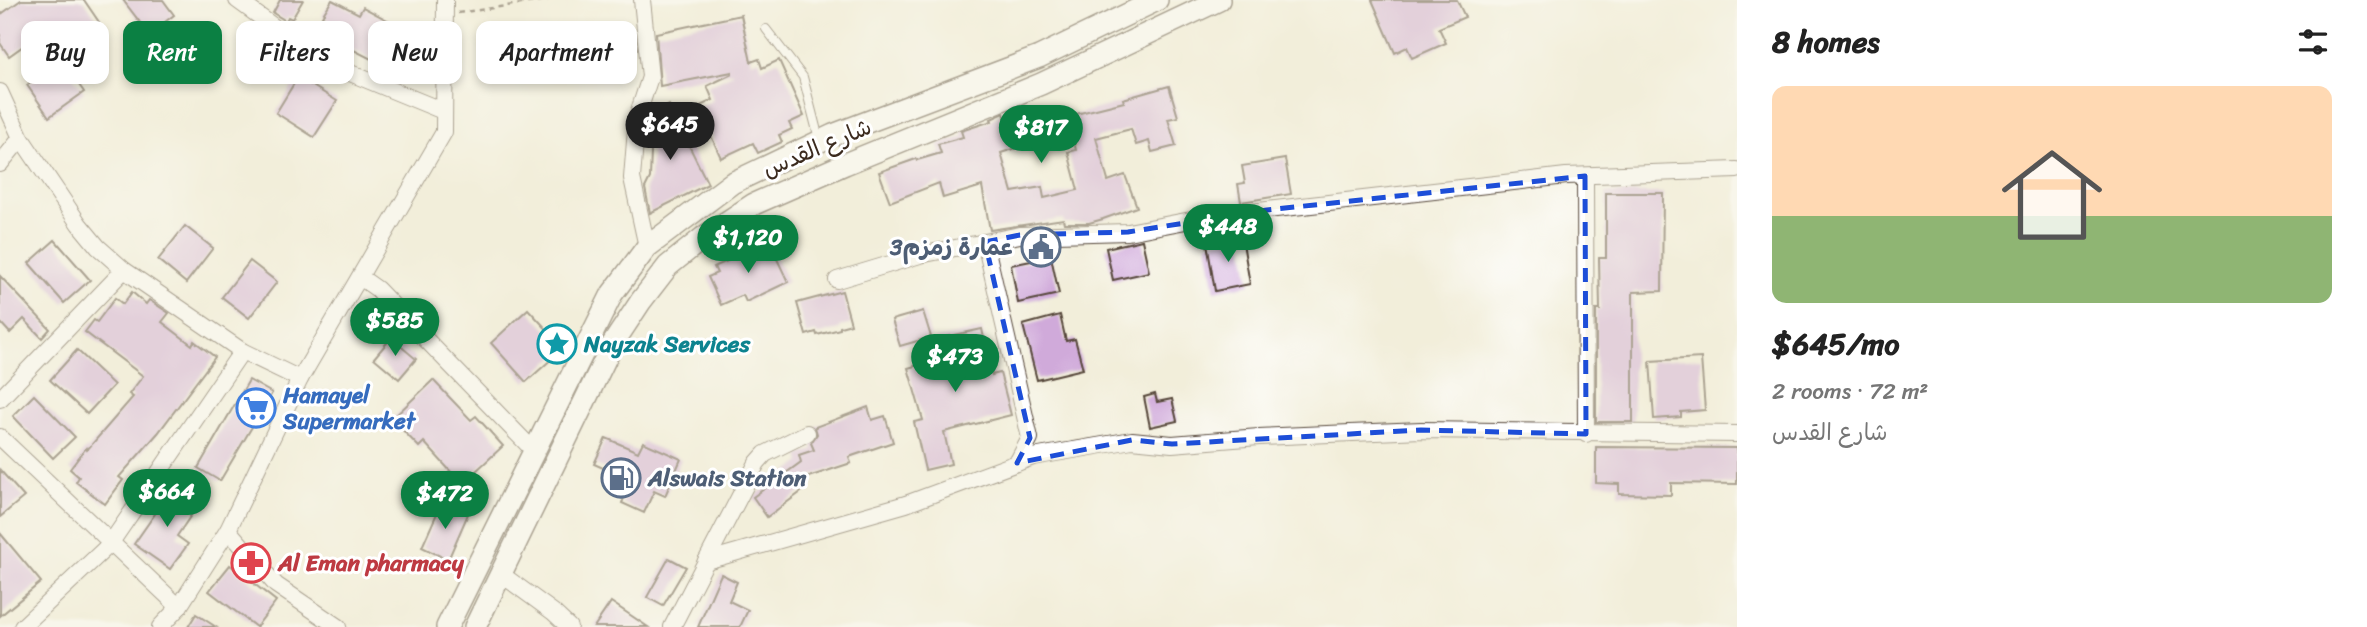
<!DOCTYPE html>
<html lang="en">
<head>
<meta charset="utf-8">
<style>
  :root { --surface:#fff; --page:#f6f6f6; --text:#222; --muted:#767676; --accent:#0b8043 }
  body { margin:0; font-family:Sriracha,"Playpen Sans Arabic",sans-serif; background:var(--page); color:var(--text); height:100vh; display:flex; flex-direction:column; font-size:26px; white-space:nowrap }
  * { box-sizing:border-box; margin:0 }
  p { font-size:23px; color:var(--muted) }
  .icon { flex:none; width:38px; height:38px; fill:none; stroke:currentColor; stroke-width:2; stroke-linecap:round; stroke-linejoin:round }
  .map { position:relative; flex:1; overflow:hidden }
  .details { display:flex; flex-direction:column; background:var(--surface); width:630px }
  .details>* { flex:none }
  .top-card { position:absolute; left:21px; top:21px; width:665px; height:63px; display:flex; gap:14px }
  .price { position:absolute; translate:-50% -60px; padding:0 16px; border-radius:24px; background:var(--accent); color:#fff; font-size:23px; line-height:46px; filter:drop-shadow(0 2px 4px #0008) }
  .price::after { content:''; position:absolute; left:50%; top:42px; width:21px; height:16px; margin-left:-10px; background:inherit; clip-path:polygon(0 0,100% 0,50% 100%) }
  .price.selected { background:#222; color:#fff }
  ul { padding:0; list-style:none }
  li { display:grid; align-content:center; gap:14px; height:371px; padding:0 35px }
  li span { display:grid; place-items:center; height:217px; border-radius:14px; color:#555 }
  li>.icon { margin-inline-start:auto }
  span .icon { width:126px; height:126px; fill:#fffc; stroke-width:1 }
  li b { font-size:30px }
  h2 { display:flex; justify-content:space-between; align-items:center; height:84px; padding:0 35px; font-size:30px }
  .chip { padding:0 24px; border-radius:14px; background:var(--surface); box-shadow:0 4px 10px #0003; font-size:24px; line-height:63px }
  .chip.selected { background:var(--accent); color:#fff }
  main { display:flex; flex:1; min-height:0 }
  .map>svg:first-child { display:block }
</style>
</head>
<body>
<main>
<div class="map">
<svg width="1737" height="627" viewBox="0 0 1737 627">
  <rect width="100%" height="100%" fill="#fff"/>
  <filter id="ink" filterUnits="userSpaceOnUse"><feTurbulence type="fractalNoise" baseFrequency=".0143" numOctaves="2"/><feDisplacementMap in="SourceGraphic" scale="14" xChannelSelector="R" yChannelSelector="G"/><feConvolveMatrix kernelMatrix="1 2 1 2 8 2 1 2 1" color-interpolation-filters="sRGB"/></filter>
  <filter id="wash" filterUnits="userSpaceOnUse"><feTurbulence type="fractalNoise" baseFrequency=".00686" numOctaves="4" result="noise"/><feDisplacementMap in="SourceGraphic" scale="28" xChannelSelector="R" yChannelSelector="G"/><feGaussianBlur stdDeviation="1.57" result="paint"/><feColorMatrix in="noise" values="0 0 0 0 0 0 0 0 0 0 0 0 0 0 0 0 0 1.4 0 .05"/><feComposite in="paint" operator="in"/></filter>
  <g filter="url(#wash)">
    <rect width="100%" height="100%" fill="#f2eeda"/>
    <g id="blocks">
      <g fill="#d0aada">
        <path d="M21 0H84L99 22 62 48 50 32 35 42 33 39 9 56 0 43V15Z"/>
        <path d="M123 0H163L174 15 149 34Z"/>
        <path d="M280 0H303L292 19 288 17 286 21 273 13Z"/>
        <path d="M332 0 359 14 363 7 434 45 431 57 422 53 415 68 403 63 400 70 379 59 377 62 354 50 350 58 321 41 332 22 322 16Z"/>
        <path d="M1372 0H1457L1465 17 1439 28 1446 43 1412 58 1407 47 1395 53Z"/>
        <path d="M741 15 751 62 759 59 762 68 779 60 804 116 789 123 792 129 779 135 782 142 758 153 753 143 721 158 698 107 713 100 707 86 732 74V72L660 86 656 33Z"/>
        <path d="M62 61 84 92 49 117 27 85Z"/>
        <path d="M298 77 337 101 314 137 276 113Z"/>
        <path d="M1169 86 1178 117 1168 119 1176 146 1152 152 1149 141 1136 145 1131 129 1096 138 1108 181 1125 175 1137 207 1103 219 1089 223H1064L1063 219 990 230 982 186 943 198 939 183 890 202 879 172 916 159 917 160 941 153 938 144 963 137 961 131 992 121 991 119 1004 113 1016 148 1001 153 1012 192 1042 187 1044 198 1078 190 1068 152 1076 150 1068 116 1124 102 1123 99Z"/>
        <path d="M669 105 708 184 650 213 645 188 650 178 651 152 646 142 647 122 652 114Z"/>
        <path d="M1285 159 1291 194 1241 202 1238 184 1245 183 1242 166Z"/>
        <path d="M1606 193H1663L1662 291 1633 292V422H1596V310H1600L1599 258H1606Z"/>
        <path d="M185 226 213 248 186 283 158 260Z"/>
        <path d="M1242 237 1250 284 1215 291 1207 243Z"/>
        <path d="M55 240 90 280 64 303 29 263Z"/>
        <path d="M1142 240 1149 272 1113 280 1106 248Z"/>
        <path d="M769 242 788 282 746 302 743 295 721 305 708 277 717 273 714 267Z"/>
        <path d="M1051 257 1059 294 1018 303 1011 265Z"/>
        <path d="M250 261 277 282 249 318 222 297Z"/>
        <path d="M0 276 50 329 42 338 24 319 10 333 0 322Z"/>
        <path d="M842 291 851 324 840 327V329L817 335 816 332 806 335 797 303Z"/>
        <path d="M132 292 146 304 149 300 169 313 162 322 192 345 194 341 215 357 158 433 119 477 123 480 105 504 76 482 79 477 70 469 86 448 87 450 133 397 129 394 143 376 85 332 94 320 97 322 115 298 123 304Z"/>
        <path d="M528 309 564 348 526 382 491 343Z"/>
        <path d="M923 311 931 337 900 346 892 320Z"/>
        <path d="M1060 315 1066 341 1075 339 1083 369 1037 380 1023 325Z"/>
        <path d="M982 329 992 375 1000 373 1011 415 944 432 951 464 925 470 914 422 923 420 908 368 940 359 936 339Z"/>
        <path d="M391 338 416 359 399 379 374 358Z"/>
        <path d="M77 350 114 385 87 414 50 380Z"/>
        <path d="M1701 358 1705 410 1681 412V417L1654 419 1650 361Z"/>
        <path d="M249 380 272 393 220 481 198 468Z"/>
        <path d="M433 380 471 420 476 416 503 446 462 484 424 442 419 447 392 419Z"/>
        <path d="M1155 394 1157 402 1172 399 1177 421 1150 427 1144 397Z"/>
        <path d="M34 395 75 437 53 458 13 416Z"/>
        <path d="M868 407 872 420 885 416 893 442 849 457 851 463 793 482 801 492 767 517 753 497 801 462 799 455 814 450 811 443 817 434 815 427Z"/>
        <path d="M606 438 638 452 643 442 681 459 665 496 654 491 644 513 622 503 627 491 622 488 626 478 594 464Z"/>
        <path d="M1596 447 1737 448V484L1671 483V495L1619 494V484L1596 483Z"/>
        <path d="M0 470 24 497 0 517Z"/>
        <path d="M173 488 198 505 177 536 188 544 170 569 134 544Z"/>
        <path d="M442 502 468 514 448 560 422 547Z"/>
        <path d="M0 533 41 582 0 616Z"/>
        <path d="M669 558 686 567 663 606 647 597Z"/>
        <path d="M230 565 276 601 256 627 209 591Z"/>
        <path d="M721 574 737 582 729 601 748 610 740 627H698Z"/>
        <path d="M611 602 648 627H594Z"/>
        <path d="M196 614 216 627H188Z"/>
      </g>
    </g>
  </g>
  <g filter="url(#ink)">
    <use href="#blocks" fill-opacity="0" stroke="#56473a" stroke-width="2"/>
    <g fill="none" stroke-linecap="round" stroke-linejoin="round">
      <g stroke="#56473a" stroke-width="10">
        <path id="service" d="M766 29 803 77 819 139"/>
      </g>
      <g stroke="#56473a" stroke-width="18">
        <g id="minor">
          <path d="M237 0 321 61 443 111"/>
          <path d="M642 0 650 77 637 117 632 178 647 247"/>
          <path d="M0 92 21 138 79 224 98 247 124 270 242 351 300 379"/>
          <path d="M0 164 21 138"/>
          <path d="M1585 176 1586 434"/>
          <path d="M985 242 1030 438 1017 463"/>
          <path d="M360 277 377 289 535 452"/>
          <path d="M837 280 920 255 1020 235 1128 232 1191 220 1267 210 1566 176 1737 170"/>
          <path d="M0 399 124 270"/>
          <path d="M0 437 179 607"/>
          <path d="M706 561 906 504 1033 457 1132 440 1172 444 1259 437 1421 430 1737 434"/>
          <path d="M501 574 553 612 569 627"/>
          <path d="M22 627 110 544 242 351"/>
          <path d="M160 627 179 607 228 530"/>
          <path d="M338 627 276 585 228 530 300 379 444 132 445 0"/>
          <path d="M672 627 757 463 765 454 807 433"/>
        </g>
      </g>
      <g stroke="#56473a" stroke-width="24">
        <g id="secondary">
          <path d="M447 627 612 294 647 247 732 183 833 135 1039 57 1157 0"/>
          <path d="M475 627 612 345 641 301 668 266 704 237 754 204 845 164 1041 84 1219 0"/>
        </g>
      </g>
      <path stroke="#56473a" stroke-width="2.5" stroke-dasharray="5 5" stroke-linecap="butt" d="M458 13 548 0"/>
      <use href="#service" stroke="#fff" stroke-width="8"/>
      <use href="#minor" stroke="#fff" stroke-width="16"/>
      <use href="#secondary" stroke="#fff" stroke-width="21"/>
    </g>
  </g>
  <path d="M0 0H1737V627H0ZM1585 176 1586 434 1421 430 1172 444 1132 440 1017 463 1030 438 985 242 1020 235 1128 232 1267 210Z" fill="#f2eeda" fill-opacity=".55" fill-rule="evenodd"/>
  <path fill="none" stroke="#1d4ed8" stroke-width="5" stroke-dasharray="14 9" stroke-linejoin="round" d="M1585 176 1586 434 1421 430 1172 444 1132 440 1017 463 1030 438 985 242 1020 235 1128 232 1267 210Z"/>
  <defs>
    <g id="civic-ring" transform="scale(2.0125)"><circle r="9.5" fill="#fff" stroke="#5c6f8a" stroke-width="1.5"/><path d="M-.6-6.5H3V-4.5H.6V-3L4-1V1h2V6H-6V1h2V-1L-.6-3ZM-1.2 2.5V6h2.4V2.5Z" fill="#5c6f8a"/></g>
    <g id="sight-ring" transform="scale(2.0125)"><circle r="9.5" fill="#fff" stroke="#0f9aa8" stroke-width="1.5"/><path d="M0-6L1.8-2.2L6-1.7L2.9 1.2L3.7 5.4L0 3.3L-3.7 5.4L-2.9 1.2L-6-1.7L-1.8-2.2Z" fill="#0f9aa8"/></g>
    <g id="supermarket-ring" transform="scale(2.0125)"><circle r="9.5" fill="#fff" stroke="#3f7fe0" stroke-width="1.5"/><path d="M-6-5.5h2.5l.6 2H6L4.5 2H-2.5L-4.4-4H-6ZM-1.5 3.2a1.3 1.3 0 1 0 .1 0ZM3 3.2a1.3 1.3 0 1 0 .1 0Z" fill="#3f7fe0"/></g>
    <g id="fuel-ring" transform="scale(2.0125)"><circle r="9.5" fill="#fff" stroke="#5c6f8a" stroke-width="1.5"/><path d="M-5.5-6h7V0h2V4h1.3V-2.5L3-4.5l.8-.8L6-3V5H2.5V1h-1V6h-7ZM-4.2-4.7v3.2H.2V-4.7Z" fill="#5c6f8a"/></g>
    <g id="pharmacy-ring" transform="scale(2.0125)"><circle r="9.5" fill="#fff" stroke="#e0444e" stroke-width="1.5"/><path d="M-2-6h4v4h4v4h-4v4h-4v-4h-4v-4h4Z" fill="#e0444e"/></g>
  </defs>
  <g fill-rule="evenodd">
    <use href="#civic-ring" x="1041" y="247"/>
    <use href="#sight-ring" x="557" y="344"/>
    <use href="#supermarket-ring" x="256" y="408"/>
    <use href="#fuel-ring" x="621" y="478"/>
    <use href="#pharmacy-ring" x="251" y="563"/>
  </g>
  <g text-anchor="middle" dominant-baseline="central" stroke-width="6" stroke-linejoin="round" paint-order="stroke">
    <g font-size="23" fill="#3b2a1e" stroke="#fff">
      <text transform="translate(817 148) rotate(-23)">شارع القدس</text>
    </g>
    <g font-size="23" font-weight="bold" fill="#4e5e75" stroke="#fff" text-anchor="end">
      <text x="1014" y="247">عمارة زمزم3</text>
      <text x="648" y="478" text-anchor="start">Alswais Station</text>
    </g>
    <g font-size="23" font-weight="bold" fill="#0d838f" stroke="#fff" text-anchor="start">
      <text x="584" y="344">Nayzak Services</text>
    </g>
    <g font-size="23" font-weight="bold" fill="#366cbe" stroke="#fff" text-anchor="start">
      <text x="283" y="395">Hamayel<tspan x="283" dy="26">Supermarket</tspan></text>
    </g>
    <g font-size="23" font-weight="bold" fill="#be3a42" stroke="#fff" text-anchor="start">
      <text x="278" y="563">Al Eman pharmacy</text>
    </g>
  </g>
</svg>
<b class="price selected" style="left:670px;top:162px">$645</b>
<b class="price" style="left:1041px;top:165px">$817</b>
<b class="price" style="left:1228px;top:264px">$448</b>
<b class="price" style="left:748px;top:275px">$1,120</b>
<b class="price" style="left:395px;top:358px">$585</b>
<b class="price" style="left:955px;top:394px">$473</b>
<b class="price" style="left:167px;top:529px">$664</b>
<b class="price" style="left:445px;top:531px">$472</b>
<div class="top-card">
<a class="chip">Buy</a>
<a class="chip selected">Rent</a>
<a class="chip">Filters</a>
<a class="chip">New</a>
<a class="chip">Apartment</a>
</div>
</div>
<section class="details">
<h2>8 homes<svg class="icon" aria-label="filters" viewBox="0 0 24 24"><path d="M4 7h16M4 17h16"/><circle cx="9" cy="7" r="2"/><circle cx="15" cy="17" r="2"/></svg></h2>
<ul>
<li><span style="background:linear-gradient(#ffd9b3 60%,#8fb573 0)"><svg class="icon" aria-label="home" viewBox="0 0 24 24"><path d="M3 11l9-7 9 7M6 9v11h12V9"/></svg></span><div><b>$645/mo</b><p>2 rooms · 72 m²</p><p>شارع القدس</p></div></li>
</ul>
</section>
</main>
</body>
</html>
